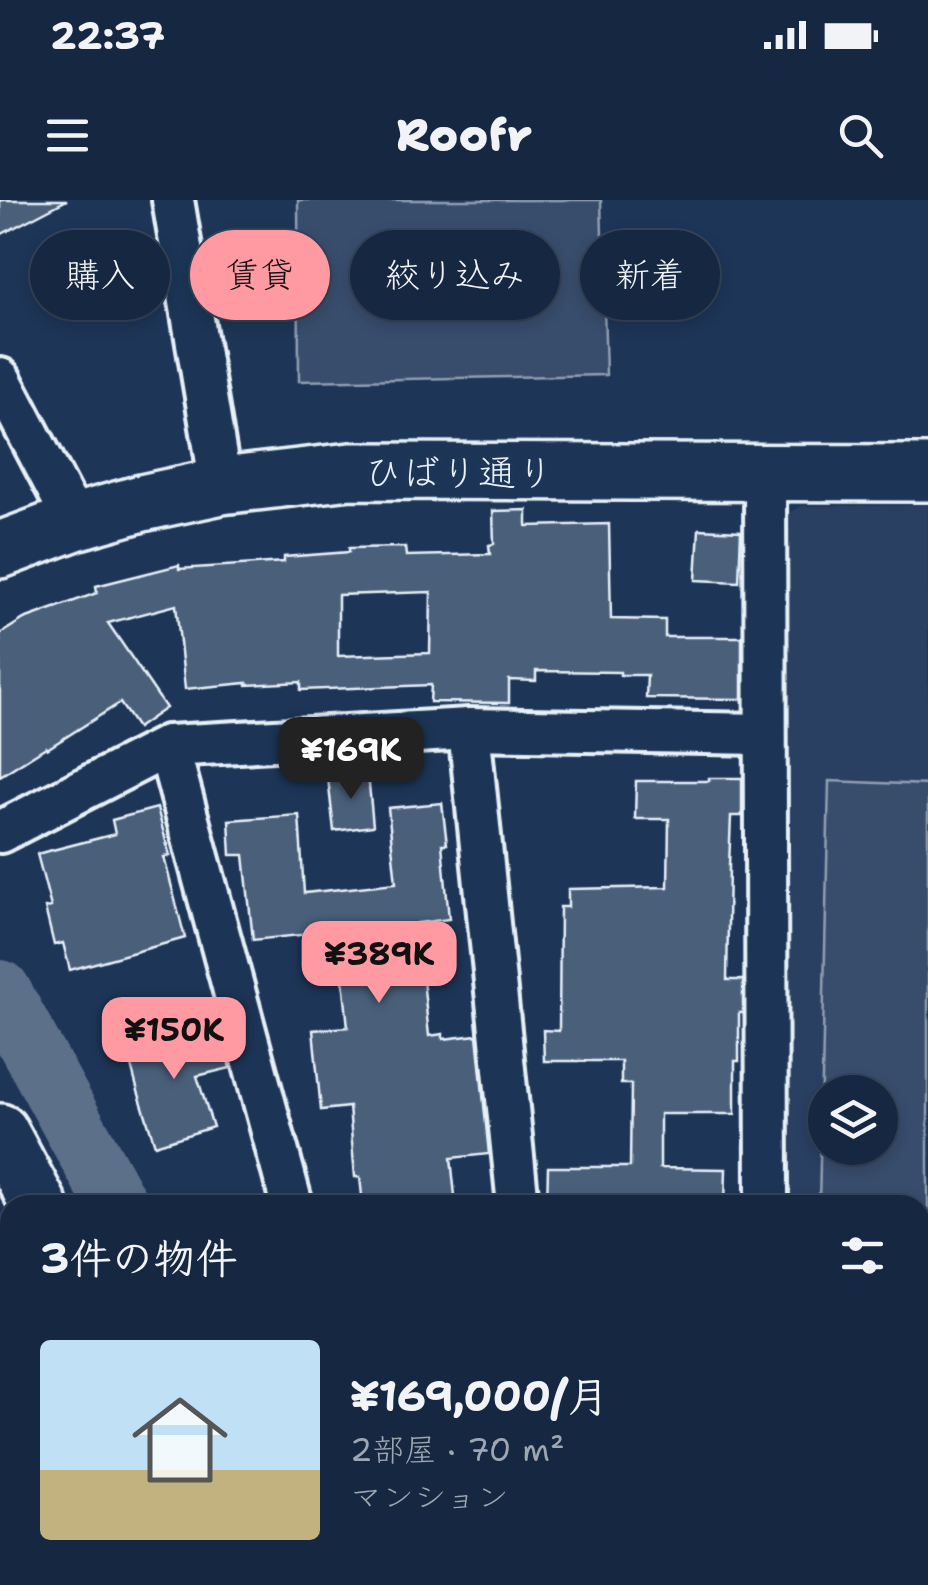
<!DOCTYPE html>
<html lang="ja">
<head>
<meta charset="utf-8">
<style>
  :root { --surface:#162841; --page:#1f3048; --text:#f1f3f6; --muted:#9ea6b1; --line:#35445a; --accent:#ff9aa2 }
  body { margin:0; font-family:"Shantell Sans","Klee One",sans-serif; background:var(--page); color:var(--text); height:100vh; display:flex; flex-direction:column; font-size:38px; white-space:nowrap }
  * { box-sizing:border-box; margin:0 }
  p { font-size:32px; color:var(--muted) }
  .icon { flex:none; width:55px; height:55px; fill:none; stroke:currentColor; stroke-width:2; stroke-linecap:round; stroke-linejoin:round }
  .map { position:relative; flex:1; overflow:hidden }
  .side { position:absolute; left:0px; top:995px; width:930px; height:390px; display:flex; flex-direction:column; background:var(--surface); border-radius:30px 30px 0 0; box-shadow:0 5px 15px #0003,0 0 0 2px var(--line) }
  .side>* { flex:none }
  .hud { position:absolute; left:30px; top:30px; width:870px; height:90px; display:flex; gap:20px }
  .fabs { position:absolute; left:808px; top:875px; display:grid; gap:20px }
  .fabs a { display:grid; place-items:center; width:90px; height:90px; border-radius:50%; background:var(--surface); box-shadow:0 5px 15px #0003,0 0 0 2px var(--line); font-size:50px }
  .price { position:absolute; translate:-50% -85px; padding:0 22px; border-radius:20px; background:var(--accent); color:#111; font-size:32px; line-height:65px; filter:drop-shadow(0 2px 5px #0008) }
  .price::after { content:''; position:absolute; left:50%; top:60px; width:30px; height:22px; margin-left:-15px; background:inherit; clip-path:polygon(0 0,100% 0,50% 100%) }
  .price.current { background:#222; color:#fff }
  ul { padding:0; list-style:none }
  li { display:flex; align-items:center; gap:30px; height:250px; padding:0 40px }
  li span { display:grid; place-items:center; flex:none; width:280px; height:200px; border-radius:10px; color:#555 }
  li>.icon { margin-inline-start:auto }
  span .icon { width:120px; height:120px; fill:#fffc; stroke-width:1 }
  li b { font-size:42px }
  h2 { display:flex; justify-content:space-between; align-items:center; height:120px; padding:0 40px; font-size:42px }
  .tag { padding:0 35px; border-radius:45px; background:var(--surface); box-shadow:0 5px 15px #0003,0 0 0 2px var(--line); font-size:35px; line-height:90px }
  .tag.current { background:var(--accent); color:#111 }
  .status { display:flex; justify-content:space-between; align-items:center; height:70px; padding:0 50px; background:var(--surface); direction:ltr }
  .status svg { height:28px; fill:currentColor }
  header { display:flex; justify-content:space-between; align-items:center; height:130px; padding:0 40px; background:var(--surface); font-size:45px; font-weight:800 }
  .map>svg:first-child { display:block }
</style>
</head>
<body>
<div class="status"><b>22:37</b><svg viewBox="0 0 49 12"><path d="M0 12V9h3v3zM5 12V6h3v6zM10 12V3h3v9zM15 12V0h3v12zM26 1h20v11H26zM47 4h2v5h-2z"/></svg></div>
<header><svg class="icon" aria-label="menu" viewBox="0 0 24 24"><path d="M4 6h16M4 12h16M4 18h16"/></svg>Roofr<svg class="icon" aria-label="search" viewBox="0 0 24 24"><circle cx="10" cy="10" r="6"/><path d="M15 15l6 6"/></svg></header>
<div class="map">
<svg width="928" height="1385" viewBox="0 0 928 1385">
  <rect width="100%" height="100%" fill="#1d3557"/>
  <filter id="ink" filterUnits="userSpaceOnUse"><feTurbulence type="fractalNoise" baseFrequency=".01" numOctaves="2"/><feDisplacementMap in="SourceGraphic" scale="20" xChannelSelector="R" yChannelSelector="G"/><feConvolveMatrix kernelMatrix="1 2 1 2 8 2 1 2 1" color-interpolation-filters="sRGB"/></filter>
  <g filter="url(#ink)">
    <path fill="#2a4162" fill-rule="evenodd" d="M928 305V1186H920V1005H784V317L801 306ZM825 892H880V948H825Z"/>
    <g fill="#374d6c" stroke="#909fb2" stroke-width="2.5" fill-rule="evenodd">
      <path d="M298 0H601L606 175 299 181Z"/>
      <path d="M829 581 928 585V1141H920V1005H819ZM880 892V948H825V892Z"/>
      <path d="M10 1321V1375H167L171 1385H0V1324Z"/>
    </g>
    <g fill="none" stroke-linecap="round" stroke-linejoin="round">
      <g stroke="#5d7089" stroke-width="62">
        <path d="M0 791 117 1005"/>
        <path d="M920 1283H928"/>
      </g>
    </g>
    <g fill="#495e7a" stroke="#e8f1f8" stroke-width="2.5" fill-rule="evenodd">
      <path d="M0 0H67L0 35Z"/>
      <path d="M527 310V326L609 324 611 419 665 420V437H742V499L646 498 647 475H620V472L536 471V481L509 480V503L430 502 431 485 301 490V482L247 485V483L185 489 176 405 108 423 166 508 137 528 120 503 47 549 46 547 0 576V434L24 419 97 393 96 386 179 365V369L284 362V357L349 352V348L405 347 406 356 490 354 489 345 494 344 493 311ZM431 392 430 453 338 456V395Z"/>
      <path d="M699 329 741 331 739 382 696 380Z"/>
      <path d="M368 574 373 626 334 631 328 578Z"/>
      <path d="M709 578H742V616H731L729 666 727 780H743V813H739V861H735V914H660V968L726 969 725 1005H547L548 967H630L631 884H621V861H544L543 830 559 831 560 707H568V689L668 687 669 619H635L636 581H709Z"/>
      <path d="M442 603 447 644H442L449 719 417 723 429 836 443 834V839L477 835 489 954 451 958 456 1005H363L360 977H355L349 907 321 910 313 830 348 827 338 731 253 740 244 655H231L229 620 299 615 304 693 396 683 388 608Z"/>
      <path d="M157 608 170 656 164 657 185 738 70 770 63 743 54 745 45 708 51 707 37 654 115 634 112 620Z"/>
      <path d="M162 829 167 848 221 833 230 868 197 876 213 927 155 945 137 888 124 839Z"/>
    </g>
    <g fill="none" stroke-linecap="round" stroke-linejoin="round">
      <g stroke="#e8f1f8" stroke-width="48">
        <g id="street">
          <path d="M173 0 221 286"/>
          <path d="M0 179 75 322"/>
          <path d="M765 274 767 1005"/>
          <path d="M469 529 518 1005"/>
          <path d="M168 546 292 1005"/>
          <path d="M0 632 168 546 469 529 765 534"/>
          <path d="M0 1257 10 1254"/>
          <path d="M920 1330H928"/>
          <path d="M507 1375V1385"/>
        </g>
      </g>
      <g stroke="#e8f1f8" stroke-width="62">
        <g id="secondary">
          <path d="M0 350 75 322 142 303 221 286 351 271 928 273"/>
          <path d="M0 932 39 1005"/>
          <path d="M217 1375 221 1385"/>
        </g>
      </g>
      <path stroke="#e8f1f8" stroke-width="6" stroke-dasharray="2.5 8" stroke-linecap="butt" d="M920 1212H928"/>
      <use href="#street" stroke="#1d3557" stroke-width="40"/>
      <use href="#secondary" stroke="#1d3557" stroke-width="55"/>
    </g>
  </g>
  <g text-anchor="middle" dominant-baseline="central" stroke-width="9" stroke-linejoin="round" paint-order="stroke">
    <g font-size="38" fill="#e8f1f8" stroke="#1d3557">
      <text x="459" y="272">ひばり通り</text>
    </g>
  </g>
</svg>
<div class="fabs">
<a><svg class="icon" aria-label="layers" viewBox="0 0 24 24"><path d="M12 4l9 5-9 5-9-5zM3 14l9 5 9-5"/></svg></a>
</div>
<b class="price current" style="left:351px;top:602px">¥169K</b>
<b class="price" style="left:379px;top:806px">¥389K</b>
<b class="price" style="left:174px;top:882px">¥150K</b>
<div class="hud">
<a class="tag">購入</a>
<a class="tag current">賃貸</a>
<a class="tag">絞り込み</a>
<a class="tag">新着</a>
</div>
<section class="side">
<h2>3件の物件<svg class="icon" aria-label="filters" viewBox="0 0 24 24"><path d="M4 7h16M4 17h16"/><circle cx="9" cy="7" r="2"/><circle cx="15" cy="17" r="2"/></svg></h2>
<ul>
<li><span style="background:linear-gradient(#bfe0f5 65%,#c2b280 0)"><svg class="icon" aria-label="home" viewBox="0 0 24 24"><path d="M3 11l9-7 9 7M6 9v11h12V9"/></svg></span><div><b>¥169,000/月</b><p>2部屋 · 70 m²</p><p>マンション</p></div></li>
</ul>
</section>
</div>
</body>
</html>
